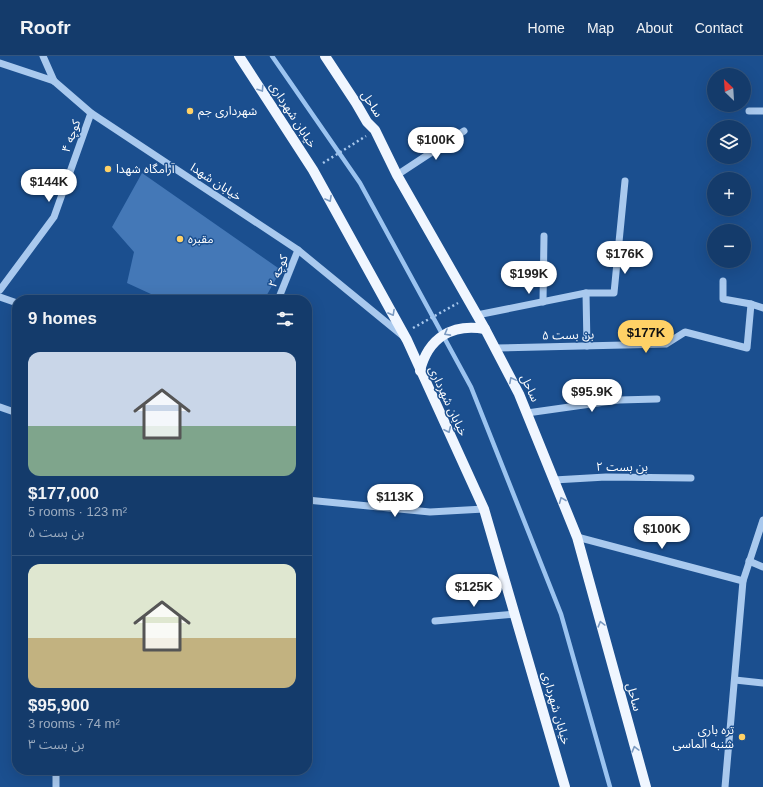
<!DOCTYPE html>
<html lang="en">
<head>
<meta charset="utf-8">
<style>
  :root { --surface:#143b6b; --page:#214673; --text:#f1f3f6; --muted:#9dadc1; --line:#33557e; --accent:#ffd166 }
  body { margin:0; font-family:Arial,"Noto Sans Arabic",sans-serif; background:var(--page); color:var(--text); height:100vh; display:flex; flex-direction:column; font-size:15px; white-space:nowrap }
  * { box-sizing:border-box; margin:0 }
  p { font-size:13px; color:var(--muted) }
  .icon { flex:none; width:22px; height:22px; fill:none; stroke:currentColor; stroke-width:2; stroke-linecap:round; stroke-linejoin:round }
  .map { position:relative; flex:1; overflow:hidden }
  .sheet { position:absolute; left:12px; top:239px; width:300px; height:480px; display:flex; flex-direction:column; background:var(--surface); border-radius:16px; box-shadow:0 4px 16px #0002,0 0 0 1px var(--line) }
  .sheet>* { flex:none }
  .needle { width:26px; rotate:335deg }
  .controls { position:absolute; left:707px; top:12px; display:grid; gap:8px }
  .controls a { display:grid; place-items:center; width:44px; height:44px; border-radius:50%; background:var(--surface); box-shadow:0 4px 16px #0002,0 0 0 1px var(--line); font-size:20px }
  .price { position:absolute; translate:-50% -34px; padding:0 9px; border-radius:14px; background:#fff; color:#222; font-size:13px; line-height:26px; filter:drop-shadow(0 1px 2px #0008) }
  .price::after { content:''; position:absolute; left:50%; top:24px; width:12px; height:9px; margin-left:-6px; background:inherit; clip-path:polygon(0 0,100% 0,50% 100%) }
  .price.selected { background:var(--accent); color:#111 }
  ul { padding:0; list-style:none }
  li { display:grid; align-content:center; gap:8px; height:212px; padding:0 16px }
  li+li { border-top:1px solid var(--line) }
  li span { display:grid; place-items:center; height:124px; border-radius:12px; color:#555 }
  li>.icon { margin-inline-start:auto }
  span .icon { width:72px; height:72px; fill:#fffc; stroke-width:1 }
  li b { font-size:17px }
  h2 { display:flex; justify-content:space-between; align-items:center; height:48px; padding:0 16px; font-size:17px }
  header { display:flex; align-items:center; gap:24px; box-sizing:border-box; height:56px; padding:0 20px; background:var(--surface); border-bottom:1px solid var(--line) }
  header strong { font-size:19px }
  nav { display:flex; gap:22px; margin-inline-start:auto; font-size:14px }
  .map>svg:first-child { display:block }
</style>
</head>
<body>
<header>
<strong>Roofr</strong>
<nav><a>Home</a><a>Map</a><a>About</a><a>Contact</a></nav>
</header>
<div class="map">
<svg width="763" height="731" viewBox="0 0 763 731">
  <rect width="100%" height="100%" fill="#1b4f8f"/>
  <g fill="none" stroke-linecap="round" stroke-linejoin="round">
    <path stroke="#9cc4f0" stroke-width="4.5" d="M272 0 360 127 471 331 561 558 610 731"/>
  </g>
  <path fill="#4478b7" d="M142 117 281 214 264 244H164L127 227 134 196 112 171Z"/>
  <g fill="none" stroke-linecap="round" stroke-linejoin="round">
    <g stroke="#a9c9ee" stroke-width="2.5" stroke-dasharray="2 3" stroke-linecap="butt">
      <path d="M323 107 366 80"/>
      <path d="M413 272 458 247"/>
    </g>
    <g stroke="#a9c9ee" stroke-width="7">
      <path d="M43 0 54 25"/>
      <path d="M0 7 54 25 91 57 298 194 403 280"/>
      <path d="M749 55H763"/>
      <path d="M397 119 464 75"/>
      <path d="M723 225V243L751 248"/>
      <path d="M0 234 54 161 91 57"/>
      <path d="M0 241 17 247"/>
      <path d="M278 244 298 194"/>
      <path d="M543 246 544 180"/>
      <path d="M477 259 586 237"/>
      <path d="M587 290 586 237H614L625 125"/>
      <path d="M495 292 666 288 685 276 747 292 751 248 763 252"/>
      <path d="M0 351 17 357"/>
      <path d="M527 357 619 344 657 343"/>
      <path d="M554 424 606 421 691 422"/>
      <path d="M307 444 430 456 484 453"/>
      <path d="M577 481 743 525"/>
      <path d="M749 505 763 511"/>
      <path d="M435 565 515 558"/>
      <path d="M735 624 763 627"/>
      <path d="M56 731V714"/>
      <path d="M725 731 743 525 763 464"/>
    </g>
    <g stroke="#f0f6ff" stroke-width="10">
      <path d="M239 0 313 114 407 284 484 453 565 731"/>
      <path d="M325 0 356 47 367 66 375 74 397 119 485 273 519 338 577 481 646 731"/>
      <path d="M420 315C428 282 452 267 485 273"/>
    </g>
  </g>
  <defs><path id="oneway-chevron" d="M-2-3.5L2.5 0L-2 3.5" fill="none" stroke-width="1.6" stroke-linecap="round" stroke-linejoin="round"/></defs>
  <g stroke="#7b9ac1">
    <use href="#oneway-chevron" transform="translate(261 33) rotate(57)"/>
    <use href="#oneway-chevron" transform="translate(329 143) rotate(61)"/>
    <use href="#oneway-chevron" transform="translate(392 257) rotate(61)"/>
    <use href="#oneway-chevron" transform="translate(447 277) rotate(151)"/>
    <use href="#oneway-chevron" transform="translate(512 324) rotate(-118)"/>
    <use href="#oneway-chevron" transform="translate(448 374) rotate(65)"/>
    <use href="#oneway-chevron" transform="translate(562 444) rotate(-112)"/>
    <use href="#oneway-chevron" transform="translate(601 568) rotate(-105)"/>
    <use href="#oneway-chevron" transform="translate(635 693) rotate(-105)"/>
  </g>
  <g fill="#ffd166" stroke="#1b4f8f" stroke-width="1.5">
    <circle cx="190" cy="55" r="4"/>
    <circle cx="108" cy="113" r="4"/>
    <circle cx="180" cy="183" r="4"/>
    <circle cx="742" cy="681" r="4"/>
  </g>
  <g text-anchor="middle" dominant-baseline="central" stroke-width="3" stroke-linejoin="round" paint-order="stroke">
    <g font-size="12" fill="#fff" stroke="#1b4f8f">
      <text transform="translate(372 48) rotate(57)">ساحل</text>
      <text transform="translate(293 59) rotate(57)">خیابان شهرداری</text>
      <text transform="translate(71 80) rotate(-70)">کوچه ۴</text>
      <text transform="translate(216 126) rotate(33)">خیابان شهدا</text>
      <text transform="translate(278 215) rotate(-68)">کوچه ۲</text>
      <text transform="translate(568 279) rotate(-1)">بن بست ۵</text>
      <text transform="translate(530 332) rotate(65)">ساحل</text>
      <text transform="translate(448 345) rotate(65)">خیابان شهرداری</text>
      <text x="622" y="411">بن بست ۲</text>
      <text transform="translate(634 641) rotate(75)">ساحل</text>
      <text transform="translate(556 652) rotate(74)">خیابان شهرداری</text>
    </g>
    <g font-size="12" fill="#fff" stroke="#1b4f8f" text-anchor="start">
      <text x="198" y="55">شهرداری جم</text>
      <text x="116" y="113">آرامگاه شهدا</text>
      <text x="188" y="183">مقبره</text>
      <text x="734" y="674" text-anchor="end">تره باری<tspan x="734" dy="14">شنبه الماسی</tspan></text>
    </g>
  </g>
</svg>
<div class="controls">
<a><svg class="needle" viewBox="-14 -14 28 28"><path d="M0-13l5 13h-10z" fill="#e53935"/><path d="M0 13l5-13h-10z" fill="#9dadc1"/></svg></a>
<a><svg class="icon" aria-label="layers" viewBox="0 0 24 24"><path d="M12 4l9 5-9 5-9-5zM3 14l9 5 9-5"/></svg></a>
<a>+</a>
<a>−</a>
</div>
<b class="price" style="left:436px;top:105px">$100K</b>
<b class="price" style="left:49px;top:147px">$144K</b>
<b class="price" style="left:625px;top:219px">$176K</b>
<b class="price" style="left:529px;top:239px">$199K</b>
<b class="price selected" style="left:646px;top:298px">$177K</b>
<b class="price" style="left:592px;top:357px">$95.9K</b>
<b class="price" style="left:395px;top:462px">$113K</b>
<b class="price" style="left:662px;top:494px">$100K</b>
<b class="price" style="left:474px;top:552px">$125K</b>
<section class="sheet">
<h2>9 homes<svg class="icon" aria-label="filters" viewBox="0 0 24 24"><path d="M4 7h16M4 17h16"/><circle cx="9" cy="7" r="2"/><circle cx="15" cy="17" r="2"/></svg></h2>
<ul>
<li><span style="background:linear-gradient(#c9d6e8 60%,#7fa58c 0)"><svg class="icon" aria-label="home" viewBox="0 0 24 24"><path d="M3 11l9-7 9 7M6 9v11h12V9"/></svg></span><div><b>$177,000</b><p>5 rooms · 123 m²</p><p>بن بست ۵</p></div></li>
<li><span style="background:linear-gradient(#dfe7d0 60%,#c2b280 0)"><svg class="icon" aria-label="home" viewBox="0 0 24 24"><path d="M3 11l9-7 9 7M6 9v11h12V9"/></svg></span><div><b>$95,900</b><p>3 rooms · 74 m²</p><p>بن بست ۳</p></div></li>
</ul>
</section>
</div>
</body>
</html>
